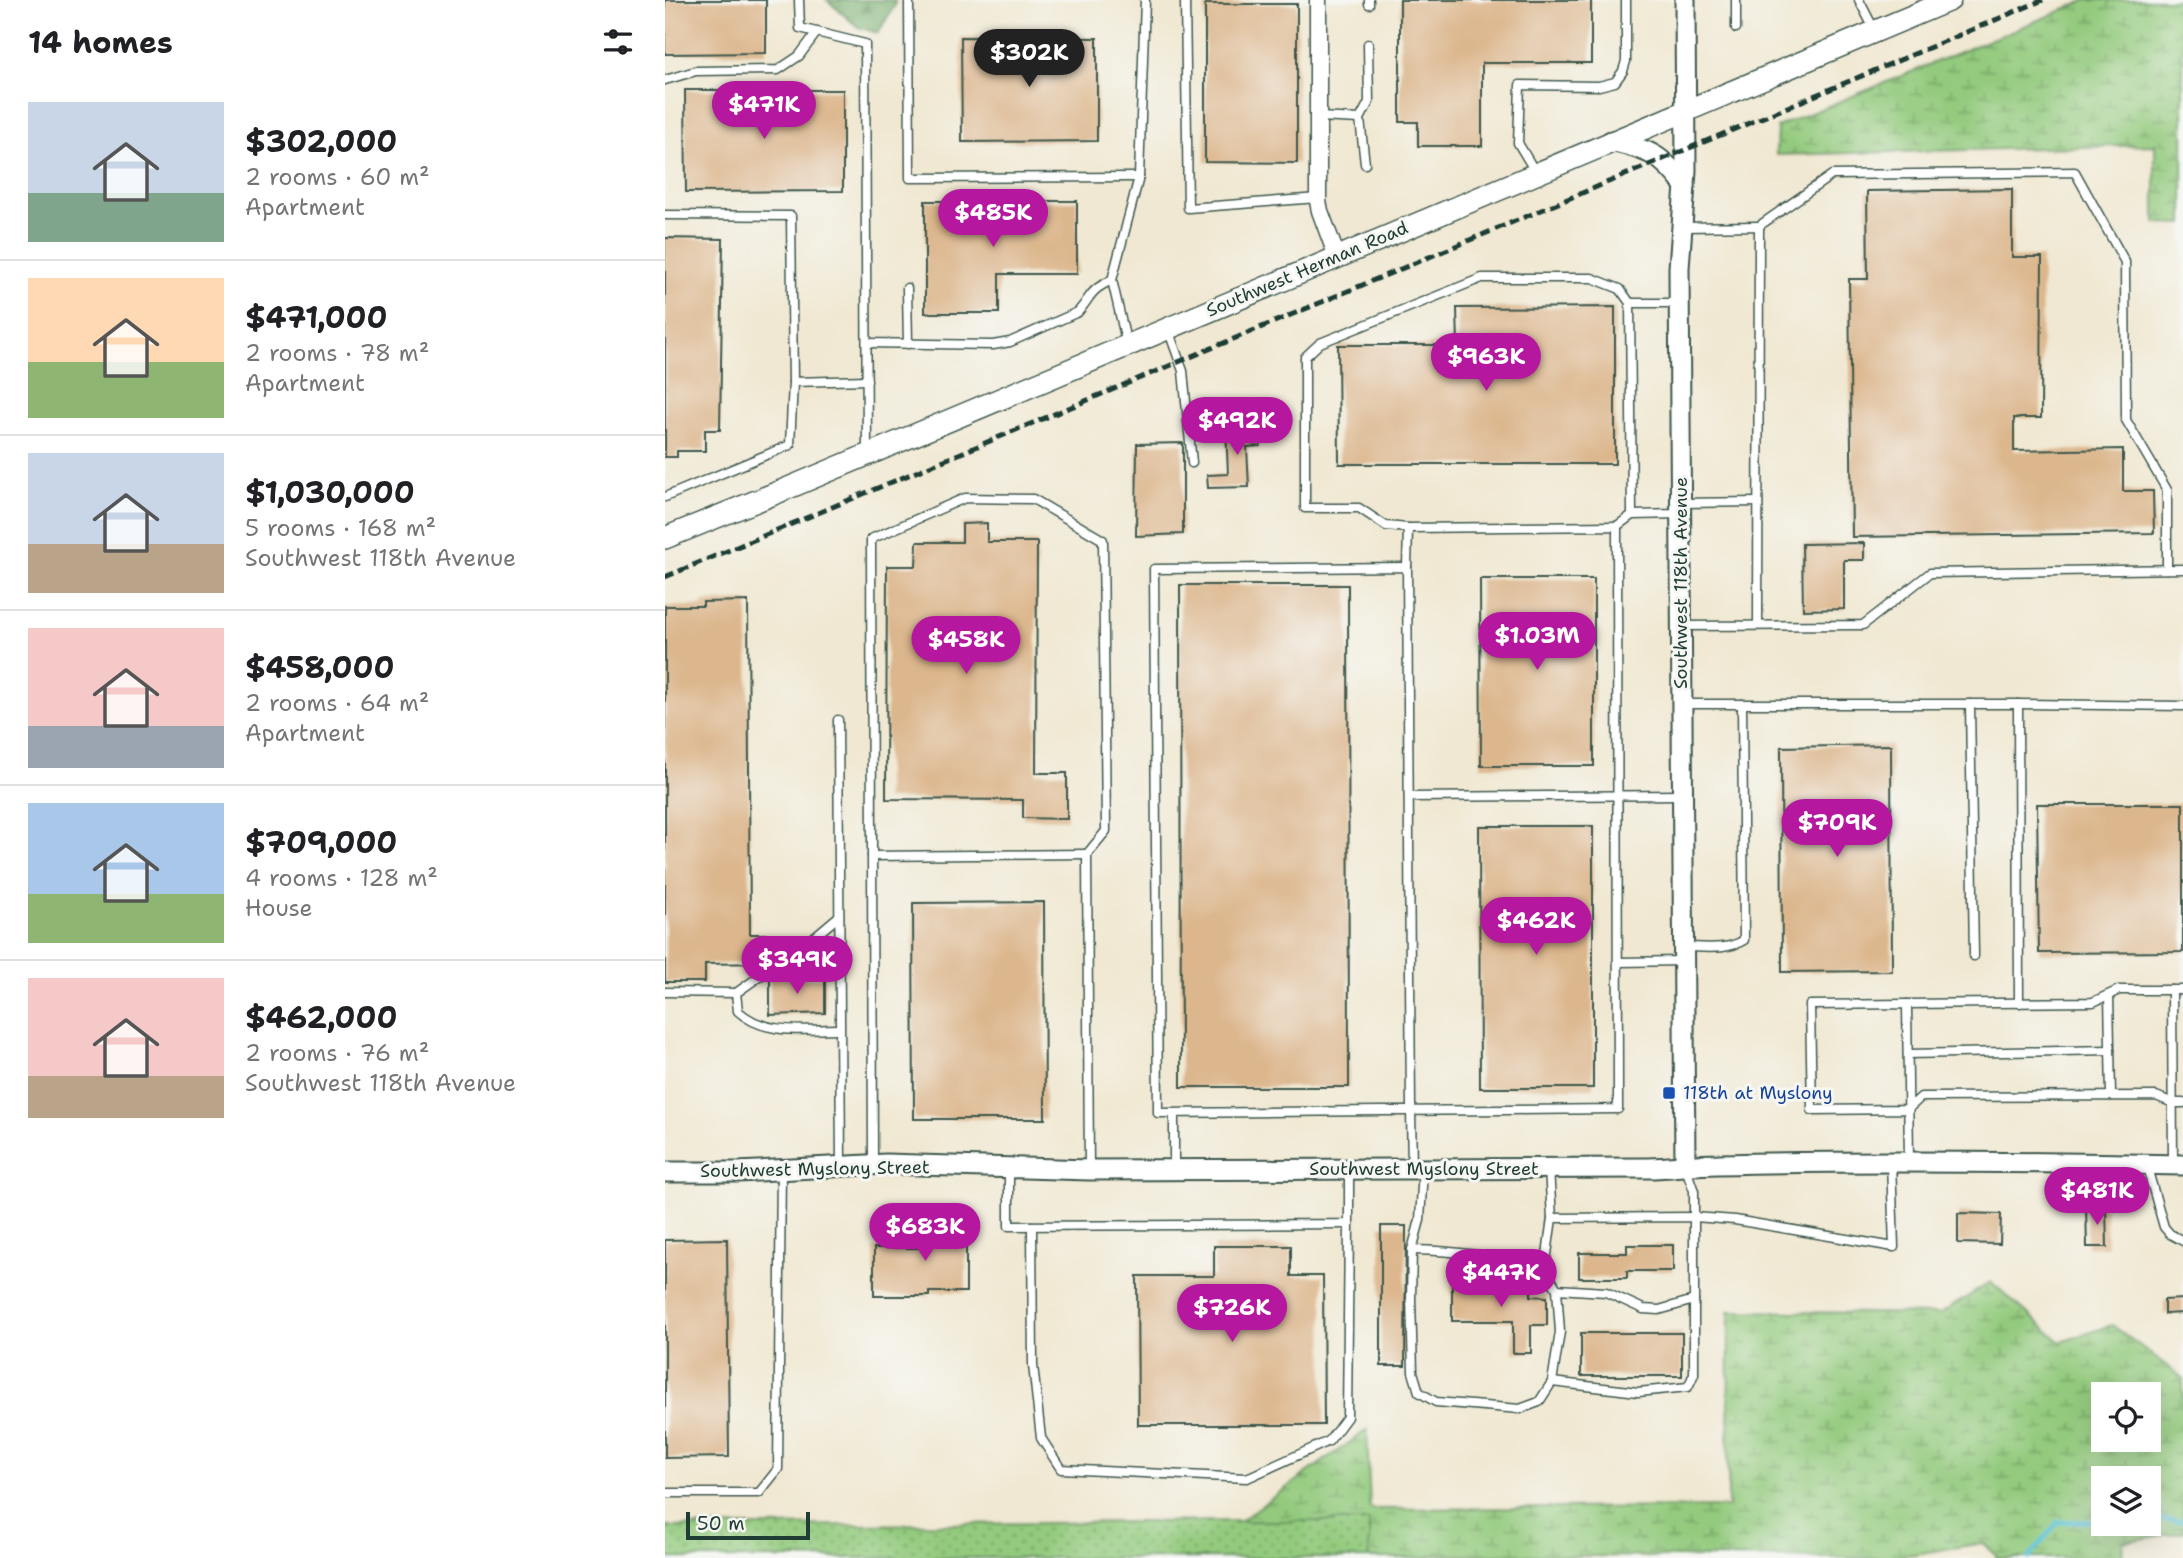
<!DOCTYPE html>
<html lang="en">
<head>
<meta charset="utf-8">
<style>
  :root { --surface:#fff; --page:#f6f6f6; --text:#202124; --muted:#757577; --line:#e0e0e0; --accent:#b5179e }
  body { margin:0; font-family:"Shantell Sans",sans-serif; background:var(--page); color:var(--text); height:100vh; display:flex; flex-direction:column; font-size:26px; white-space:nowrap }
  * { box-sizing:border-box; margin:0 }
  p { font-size:23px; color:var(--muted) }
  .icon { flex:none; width:38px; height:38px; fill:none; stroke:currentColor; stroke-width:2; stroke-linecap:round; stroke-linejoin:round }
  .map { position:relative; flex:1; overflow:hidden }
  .details { display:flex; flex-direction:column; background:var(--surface); width:665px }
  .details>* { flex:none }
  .buttons { position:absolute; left:1426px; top:1382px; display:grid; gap:14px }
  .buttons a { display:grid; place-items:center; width:70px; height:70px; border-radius:0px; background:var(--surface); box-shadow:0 7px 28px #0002; font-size:35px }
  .scale { position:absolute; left:21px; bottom:18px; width:124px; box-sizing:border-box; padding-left:7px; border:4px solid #1f3d34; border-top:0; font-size:19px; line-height:24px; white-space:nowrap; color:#1f3d34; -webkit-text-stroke:5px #f6f6f2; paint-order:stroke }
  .price { position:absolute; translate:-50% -60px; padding:0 16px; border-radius:24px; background:var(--accent); color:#fff; font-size:23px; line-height:46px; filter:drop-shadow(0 2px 4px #0008) }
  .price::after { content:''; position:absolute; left:50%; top:42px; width:21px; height:16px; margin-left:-10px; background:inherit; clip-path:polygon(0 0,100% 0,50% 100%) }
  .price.on { background:#222; color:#fff }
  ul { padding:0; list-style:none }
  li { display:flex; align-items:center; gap:21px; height:175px; padding:0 28px }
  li+li { border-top:2px solid var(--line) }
  li span { display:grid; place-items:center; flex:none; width:196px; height:140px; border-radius:0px; color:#555 }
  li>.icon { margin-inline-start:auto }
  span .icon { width:84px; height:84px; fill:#fffc; stroke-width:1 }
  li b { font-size:30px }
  h2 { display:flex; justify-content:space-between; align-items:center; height:84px; padding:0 28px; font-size:30px }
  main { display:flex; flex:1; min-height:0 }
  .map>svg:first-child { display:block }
</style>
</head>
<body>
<main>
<section class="details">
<h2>14 homes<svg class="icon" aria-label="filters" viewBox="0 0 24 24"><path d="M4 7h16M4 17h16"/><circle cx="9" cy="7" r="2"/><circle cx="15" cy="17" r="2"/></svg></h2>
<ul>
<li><span style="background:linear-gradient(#c9d6e8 65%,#7fa58c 0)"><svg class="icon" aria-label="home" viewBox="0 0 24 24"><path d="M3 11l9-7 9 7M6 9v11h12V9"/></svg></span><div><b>$302,000</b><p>2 rooms · 60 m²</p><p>Apartment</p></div></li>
<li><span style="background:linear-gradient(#ffd9b3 60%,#8fb573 0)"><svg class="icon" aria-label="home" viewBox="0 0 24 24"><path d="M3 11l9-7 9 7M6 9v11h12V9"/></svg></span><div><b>$471,000</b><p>2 rooms · 78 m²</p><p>Apartment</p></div></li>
<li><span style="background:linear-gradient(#c9d6e8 65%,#b9a48a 0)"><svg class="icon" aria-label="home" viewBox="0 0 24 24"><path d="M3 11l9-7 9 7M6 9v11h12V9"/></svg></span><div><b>$1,030,000</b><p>5 rooms · 168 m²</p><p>Southwest 118th Avenue</p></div></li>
<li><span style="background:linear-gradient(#f6c9c9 70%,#9aa5b1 0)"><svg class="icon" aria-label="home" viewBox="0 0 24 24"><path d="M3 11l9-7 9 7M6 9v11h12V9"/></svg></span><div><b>$458,000</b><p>2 rooms · 64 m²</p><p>Apartment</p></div></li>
<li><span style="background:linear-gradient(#a9c7e8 65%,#8fb573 0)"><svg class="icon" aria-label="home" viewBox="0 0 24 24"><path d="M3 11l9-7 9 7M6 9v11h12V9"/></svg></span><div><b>$709,000</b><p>4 rooms · 128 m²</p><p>House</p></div></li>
<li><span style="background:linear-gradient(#f6c9c9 70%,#b9a48a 0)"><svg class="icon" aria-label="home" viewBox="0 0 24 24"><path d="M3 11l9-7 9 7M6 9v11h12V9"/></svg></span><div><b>$462,000</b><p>2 rooms · 76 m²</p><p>Southwest 118th Avenue</p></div></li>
</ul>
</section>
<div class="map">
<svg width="1518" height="1558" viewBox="0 0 1518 1558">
  <defs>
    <pattern id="grass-dots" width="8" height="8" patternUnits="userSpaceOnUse" patternTransform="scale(1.75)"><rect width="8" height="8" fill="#93ca7d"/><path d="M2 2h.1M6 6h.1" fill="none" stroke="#77a567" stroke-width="1.8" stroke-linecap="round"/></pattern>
    <pattern id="forest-firs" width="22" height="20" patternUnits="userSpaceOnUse" patternTransform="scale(1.75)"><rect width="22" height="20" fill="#76ae6c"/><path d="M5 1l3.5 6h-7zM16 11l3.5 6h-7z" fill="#608f5a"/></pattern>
    <pattern id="wetland-marsh" width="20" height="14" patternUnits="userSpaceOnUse" patternTransform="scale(1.75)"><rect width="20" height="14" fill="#93ca7d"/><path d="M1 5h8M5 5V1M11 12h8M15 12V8" fill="none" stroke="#77a567"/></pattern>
  </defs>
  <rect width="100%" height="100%" fill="#f6f6f2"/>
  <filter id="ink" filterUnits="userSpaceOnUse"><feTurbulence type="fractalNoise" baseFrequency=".0143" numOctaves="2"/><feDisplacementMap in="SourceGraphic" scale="14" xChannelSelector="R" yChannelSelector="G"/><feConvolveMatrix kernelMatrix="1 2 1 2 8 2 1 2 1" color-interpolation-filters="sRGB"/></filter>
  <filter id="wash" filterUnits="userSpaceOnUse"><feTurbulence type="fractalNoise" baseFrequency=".00686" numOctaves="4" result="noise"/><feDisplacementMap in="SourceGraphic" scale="28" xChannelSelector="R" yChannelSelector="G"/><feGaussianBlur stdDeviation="1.57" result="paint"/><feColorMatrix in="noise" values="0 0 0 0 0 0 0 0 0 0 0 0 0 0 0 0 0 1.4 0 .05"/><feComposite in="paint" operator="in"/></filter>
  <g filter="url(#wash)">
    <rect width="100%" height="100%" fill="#f0e8d2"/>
    <path fill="url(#grass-dots)" stroke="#598458" stroke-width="2" d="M575 1521H705L704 1558H0V1527Z"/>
    <path fill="url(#forest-firs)" stroke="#4a7650" stroke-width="2" d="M162 0H230V5L213 33 193 27Z"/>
    <g fill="url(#wetland-marsh)" stroke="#598458" stroke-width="2" fill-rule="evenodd">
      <path d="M1422 0H1518V224L1490 223V145L1111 155 1112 127Z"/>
      <path d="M1326 1282 1396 1342 1447 1325 1518 1378V1532L1458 1542 1457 1558H1331L1332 1556 1318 1543 1225 1558 766 1555 765 1558H704V1521H575L702 1430 705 1509 1063 1507 1064 1311 1275 1314ZM1438 1395H1484V1440H1438ZM1438 1479H1484V1524H1438Z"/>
    </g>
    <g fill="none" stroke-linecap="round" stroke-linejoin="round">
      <g stroke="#59c1d6" stroke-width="5">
        <path d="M1484 1519 1518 1521"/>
        <path d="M1364 1558 1393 1522 1438 1521"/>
      </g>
    </g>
    <g id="blocks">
      <g fill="#dcb68c">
        <path d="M0 0H101V53L0 54Z"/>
        <path d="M735 0H926V63H817V146H753V122H735Z"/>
        <path d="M540 4H632V163L540 162Z"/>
        <path d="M296 37 432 38V141L297 142Z"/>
        <path d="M20 90H178V191L21 192Z"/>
        <path d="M1347 189V257H1377L1376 418H1349V451L1458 449V491H1488L1489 533 1187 537 1184 279H1203L1202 191Z"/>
        <path d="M260 201H412V274H334V313H260Z"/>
        <path d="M0 238 58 239 55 430H40V451H12V457H0Z"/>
        <path d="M950 307V464H674L673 345H793L792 308Z"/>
        <path d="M595 425V446L582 447 584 487 543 488 542 475 563 474 561 427Z"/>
        <path d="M518 443V534L471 536 472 444Z"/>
        <path d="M322 523V542H372L371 773H402V819L358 818V800L221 799 222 566H251L252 542H297V524Z"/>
        <path d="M1199 543V560H1179V609L1138 610 1137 544Z"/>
        <path d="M815 579H929V766H816Z"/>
        <path d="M515 585H683L684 1087H516Z"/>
        <path d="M83 601 85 934H100V963L40 964V982H0V606H38V602Z"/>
        <path d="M1226 745 1227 971 1117 972 1116 747Z"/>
        <path d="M1372 804H1518V952L1374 953Z"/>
        <path d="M814 826H928V1088H815Z"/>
        <path d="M379 902 380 1119H249L248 903Z"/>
        <path d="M105 978H160V1013L105 1015Z"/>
        <path d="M1421 1207H1441L1442 1247H1422Z"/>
        <path d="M1293 1213 1336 1214 1335 1244 1293 1243Z"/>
        <path d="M264 1218H301V1292H264V1296H209V1248H264Z"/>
        <path d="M716 1226H741L740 1366H716Z"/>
        <path d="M62 1239 64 1457 0 1458V1240Z"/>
        <path d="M962 1245H1008V1271H962V1278H914V1253H962Z"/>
        <path d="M549 1246H626V1276H658L659 1425H473L472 1276H549Z"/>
        <path d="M787 1284 866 1285V1296L882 1297V1325H866V1353H848V1321H787Z"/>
        <path d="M1518 1299V1313L1499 1314V1300Z"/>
        <rect x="916" y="1333" width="101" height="43"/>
      </g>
    </g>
  </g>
  <g filter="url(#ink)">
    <use href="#blocks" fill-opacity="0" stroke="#3e574c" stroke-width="2"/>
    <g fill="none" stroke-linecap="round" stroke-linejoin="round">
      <g stroke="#3e574c" stroke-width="11">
        <g id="service">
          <path d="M134 0 135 28 200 44 202 453"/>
          <path d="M244 0 245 178 474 177"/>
          <path d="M520 0 523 208 653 198"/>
          <path d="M1071 0V28"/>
          <path d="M1194 0 1210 31"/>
          <path d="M704 4V0"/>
          <path d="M0 80 31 71 113 70 134 56 152 32"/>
          <path d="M653 117 695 119 704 102 703 44"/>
          <path d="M695 119 700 164"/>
          <path d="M871 173 853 143 855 85 934 86 950 82 958 71 961 61V0"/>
          <path d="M0 215 126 216 128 382 202 380"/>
          <path d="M1094 226 1167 175 1410 172 1460 262 1461 420 1502 490V569"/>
          <path d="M1017 227 1094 226 1093 625"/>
          <path d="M242 288 243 344"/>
          <path d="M965 303H1014"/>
          <path d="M503 329 518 371 527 463"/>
          <path d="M202 343 328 345 345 342 413 312C429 294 422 292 447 280"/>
          <path d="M462 345 447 280 474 177 480 0"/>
          <path d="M0 497 125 445 128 382"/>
          <path d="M1015 503 1093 502"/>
          <path d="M952 526 967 515 1015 514"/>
          <path d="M742 567 743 528"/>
          <path d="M1016 626 1198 625 1265 573 1518 569"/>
          <path d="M1019 704H1353L1354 1003"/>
          <path d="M1305 704 1309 956"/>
          <path d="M1353 704 1518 706"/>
          <path d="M173 720 176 1166"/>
          <path d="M744 797 1017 795"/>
          <path d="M207 856 422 854"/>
          <path d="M1018 947C1038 947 1062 951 1079 940L1077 704"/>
          <path d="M953 962 1018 961"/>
          <path d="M1507 990H1518"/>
          <path d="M0 992 71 993 73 1011C100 1036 140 1029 174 1029"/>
          <path d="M71 993 142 943 174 916"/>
          <path d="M1444 995 1446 1096"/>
          <path d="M1242 1004 1428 1002 1454 990H1507L1508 1163"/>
          <path d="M1243 1054 1445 1050"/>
          <path d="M509 1113V1169"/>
          <path d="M1244 1160C1243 1108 1243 1056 1242 1004L1145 1005 1147 1110 1243 1109 1256 1097 1491 1096 1508 1103H1518"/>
          <path d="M1481 1164 1499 1227 1505 1234 1518 1241"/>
          <path d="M208 1165 206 539 300 498 368 499 438 540 441 831 422 854 424 1170"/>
          <path d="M344 1167V1226L684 1224V1171"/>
          <path d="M747 1169 746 1110 742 567 489 569 493 1113 953 1109 952 526 743 528 721 526 694 508H640V357L655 343 817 278H927L955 289 965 303 967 515"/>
          <path d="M758 1169 755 1220 747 1250 746 1298 748 1372 754 1392 771 1402 855 1409 874 1402 887 1382 895 1332 892 1289 880 1269 887 1218 884 1169"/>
          <path d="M887 1218 1029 1217 1070 1220 1229 1247 1226 1162"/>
          <path d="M367 1226 368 1365 376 1438 396 1469 582 1478 664 1441 682 1417 684 1224"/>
          <path d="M747 1250C793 1251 836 1256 880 1269"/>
          <path d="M892 1289 941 1292 978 1309 994 1310 1029 1300"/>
          <path d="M887 1382 973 1392 1023 1387 1029 1374V1191L1020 1166"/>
          <path d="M0 1493H94L113 1469 116 1170"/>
        </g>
      </g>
      <g stroke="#3e574c" stroke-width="19">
        <path id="minor" d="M653 0V201L655 211 672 257"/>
      </g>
      <g stroke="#3e574c" stroke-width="23">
        <g id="tertiary">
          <path d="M946 141C984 150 996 154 1020 186"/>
          <path d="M1020 1166 1014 268 1021 171 1020 0"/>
          <path d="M0 1172H73L221 1164 424 1170 983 1168C1006 1168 1029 1164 1053 1164 1208 1160 1363 1162 1518 1165"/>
        </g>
      </g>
      <g stroke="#3e574c" stroke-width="24">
        <path id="secondary" d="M0 538 121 489 1285 0"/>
      </g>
      <use href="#service" stroke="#fff" stroke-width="8"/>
      <use href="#minor" stroke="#fff" stroke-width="16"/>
      <use href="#tertiary" stroke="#fff" stroke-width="19"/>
      <use href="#secondary" stroke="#fff" stroke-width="21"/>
      <path stroke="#1f3d34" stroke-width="5" stroke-dasharray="10 5" stroke-linecap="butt" d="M0 577 1378 0"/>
    </g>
  </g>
  <rect fill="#1a4fb4" stroke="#f6f6f2" stroke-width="2.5" x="997" y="1086" width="14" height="14" rx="3.5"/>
  <g text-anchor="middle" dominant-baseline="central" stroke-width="6" stroke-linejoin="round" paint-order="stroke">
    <g font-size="18" fill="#1f3d34" stroke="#f6f6f2">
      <text transform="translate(642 269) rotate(-23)">Southwest Herman Road</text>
      <text transform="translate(1016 583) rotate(-90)">Southwest 118th Avenue</text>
      <text transform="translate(150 1169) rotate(-1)">Southwest Myslony Street</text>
      <text x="759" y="1169">Southwest Myslony Street</text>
    </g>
    <g font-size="18" fill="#164399" stroke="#f6f6f2" text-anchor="start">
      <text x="1018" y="1093">118th at Myslony</text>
    </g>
  </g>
</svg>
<div class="buttons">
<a><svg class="icon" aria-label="locate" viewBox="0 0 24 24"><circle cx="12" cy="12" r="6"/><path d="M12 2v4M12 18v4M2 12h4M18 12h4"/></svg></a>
<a><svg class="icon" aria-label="layers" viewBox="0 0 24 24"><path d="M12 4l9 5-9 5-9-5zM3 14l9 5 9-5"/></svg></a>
</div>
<div class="scale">50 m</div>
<b class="price on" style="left:364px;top:89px">$302K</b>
<b class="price" style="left:99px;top:141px">$471K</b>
<b class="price" style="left:328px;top:249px">$485K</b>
<b class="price" style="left:821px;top:393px">$963K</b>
<b class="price" style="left:572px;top:457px">$492K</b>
<b class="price" style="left:872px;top:672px">$1.03M</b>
<b class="price" style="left:301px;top:676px">$458K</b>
<b class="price" style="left:1172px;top:859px">$709K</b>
<b class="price" style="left:871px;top:957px">$462K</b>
<b class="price" style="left:132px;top:996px">$349K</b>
<b class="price" style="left:1432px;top:1227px">$481K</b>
<b class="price" style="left:260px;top:1263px">$683K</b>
<b class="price" style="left:836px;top:1309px">$447K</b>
<b class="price" style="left:567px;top:1344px">$726K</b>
</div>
</main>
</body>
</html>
